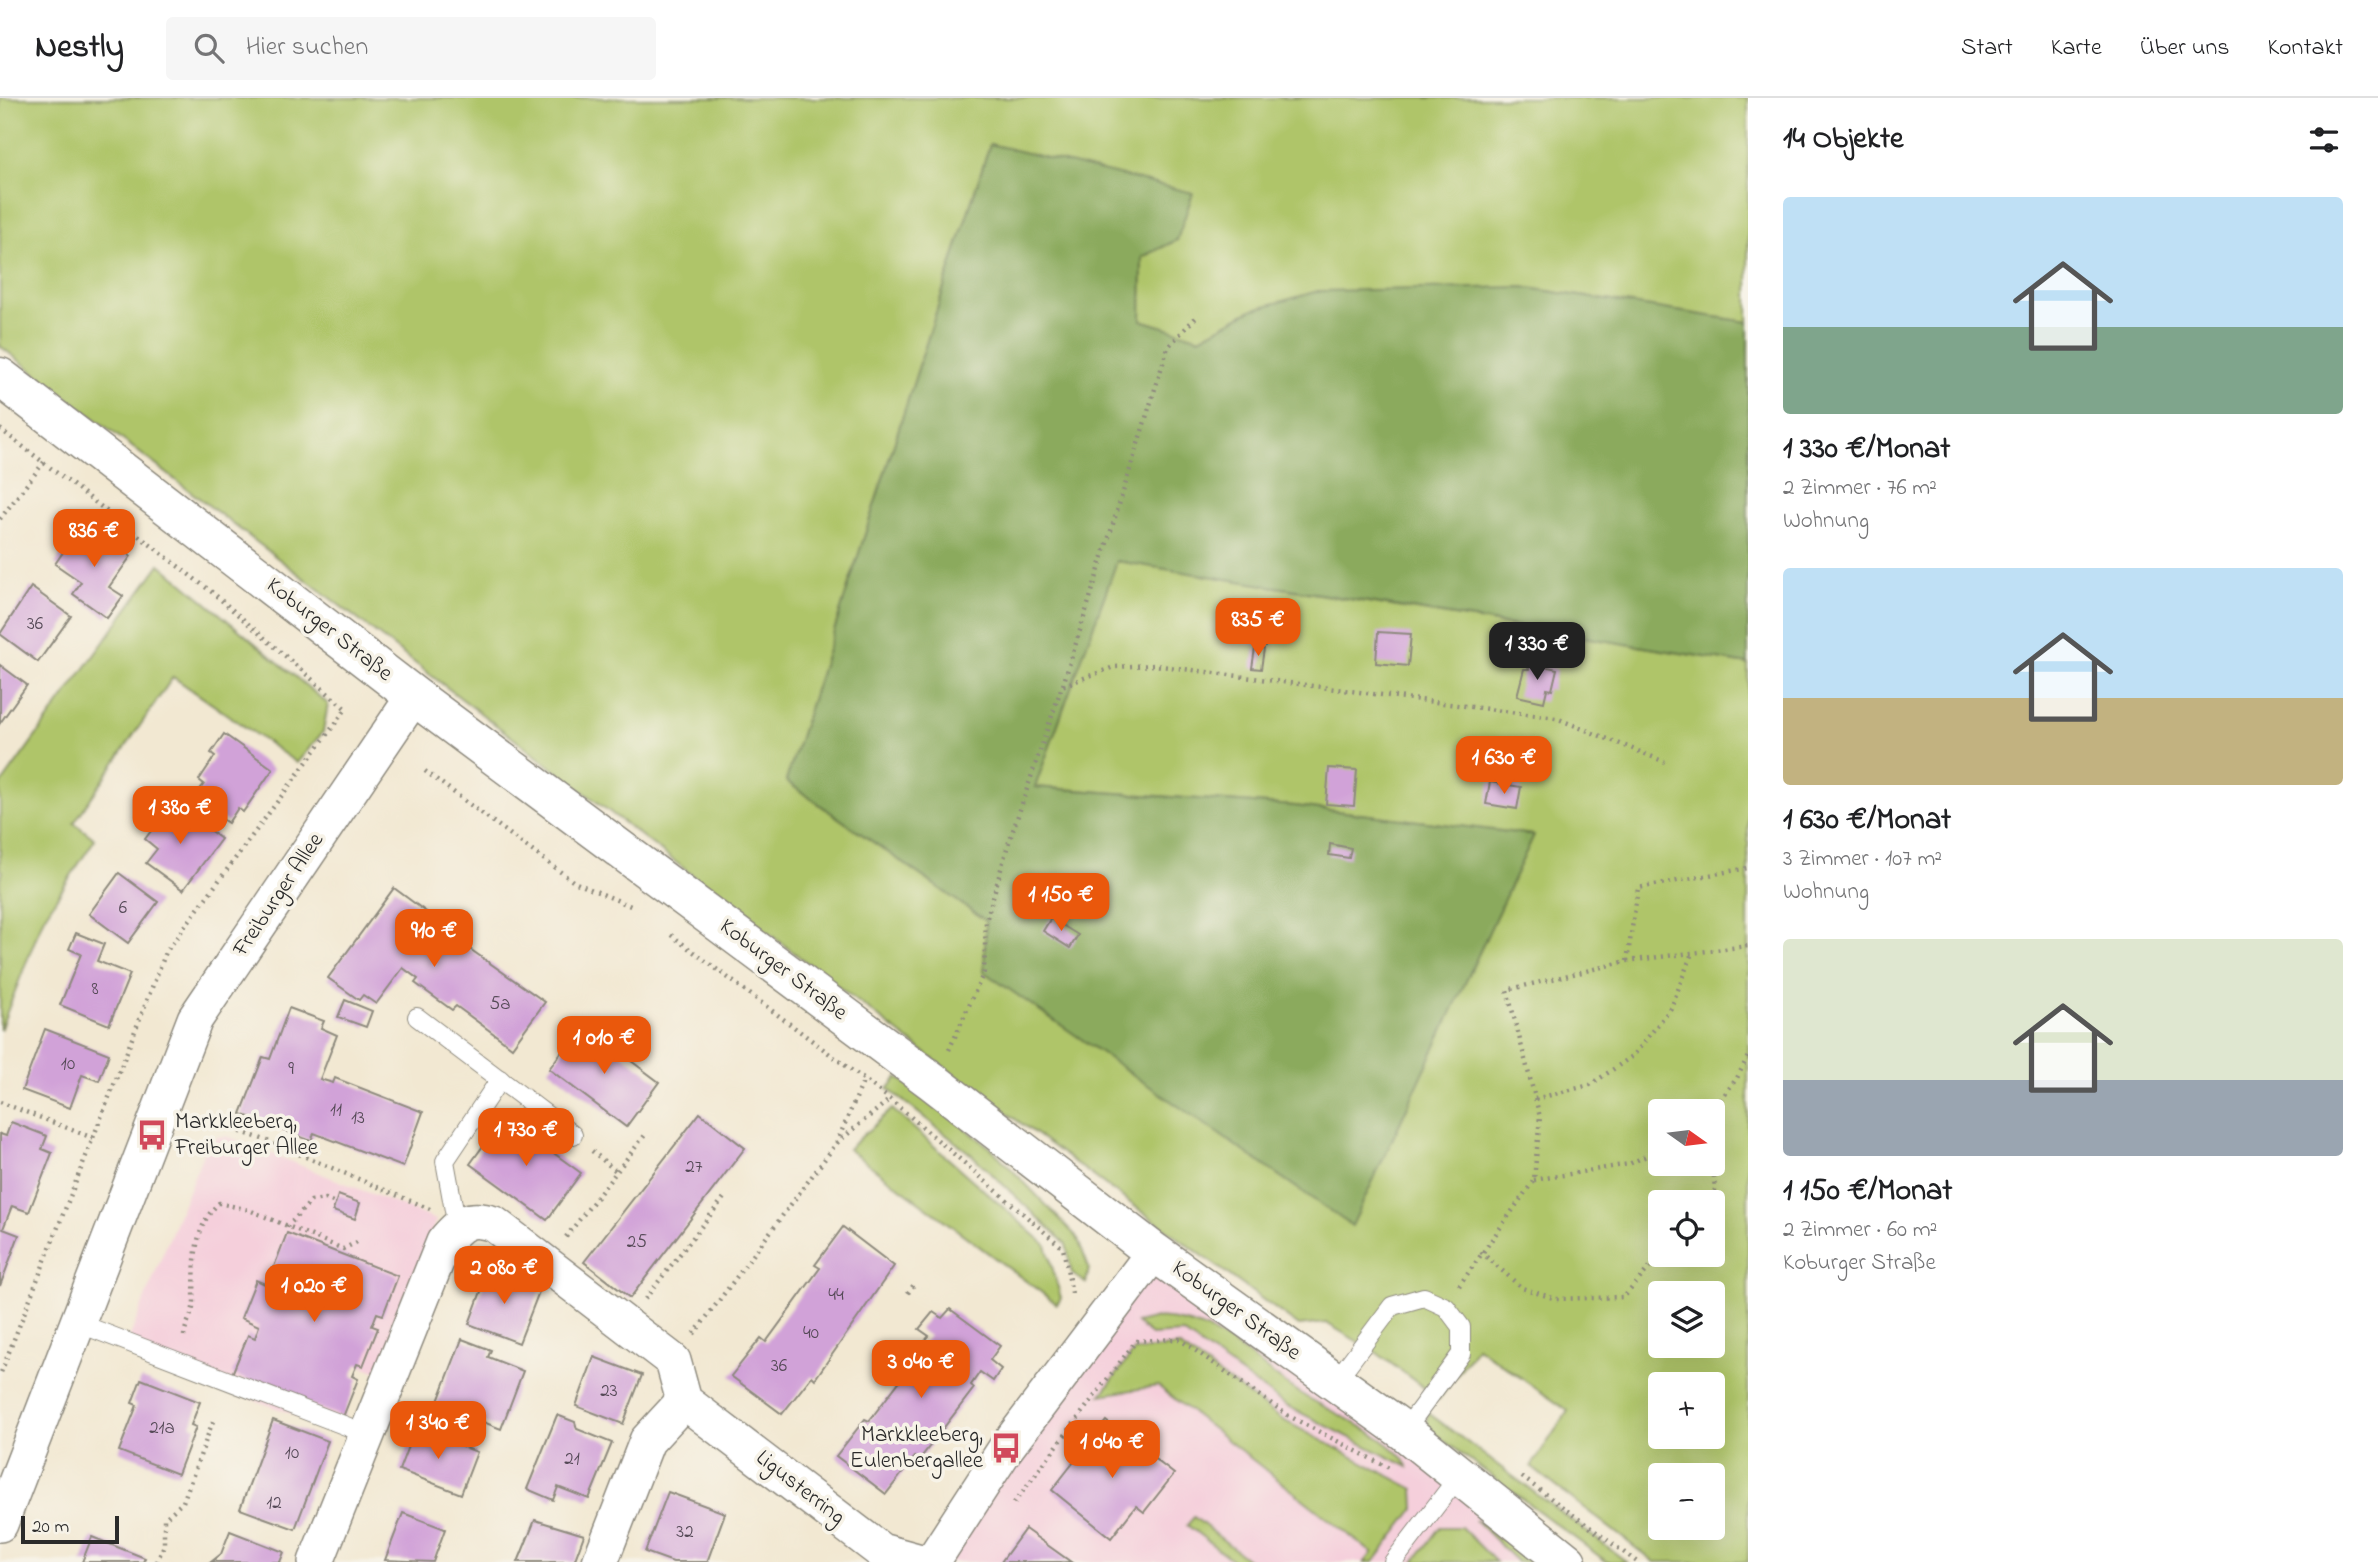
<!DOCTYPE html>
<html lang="de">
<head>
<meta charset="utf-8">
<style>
  :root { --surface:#fff; --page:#f6f6f6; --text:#202124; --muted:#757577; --line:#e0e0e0; --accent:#ea580c }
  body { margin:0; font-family:"Indie Flower",sans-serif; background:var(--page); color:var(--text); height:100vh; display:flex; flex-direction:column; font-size:26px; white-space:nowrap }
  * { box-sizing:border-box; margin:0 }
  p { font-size:23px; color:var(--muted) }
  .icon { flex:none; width:38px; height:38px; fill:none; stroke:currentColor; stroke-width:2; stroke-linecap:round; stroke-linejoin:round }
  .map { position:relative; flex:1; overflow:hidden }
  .side { display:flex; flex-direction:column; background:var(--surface); width:630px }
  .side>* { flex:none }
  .needle { width:46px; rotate:104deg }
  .controls { position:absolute; left:1648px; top:1001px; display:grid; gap:14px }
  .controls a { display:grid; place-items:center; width:77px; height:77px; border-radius:7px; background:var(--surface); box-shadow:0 7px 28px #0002; font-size:35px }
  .scale { position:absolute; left:21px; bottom:18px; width:98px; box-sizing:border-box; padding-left:7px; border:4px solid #2b2b2b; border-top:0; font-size:19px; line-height:24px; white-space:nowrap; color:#2b2b2b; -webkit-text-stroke:5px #f7f3e8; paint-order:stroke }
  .price { position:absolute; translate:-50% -60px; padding:0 16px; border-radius:14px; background:var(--accent); color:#fff; font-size:23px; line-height:46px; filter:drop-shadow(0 2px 4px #0008) }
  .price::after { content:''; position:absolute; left:50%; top:42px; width:21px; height:16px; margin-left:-10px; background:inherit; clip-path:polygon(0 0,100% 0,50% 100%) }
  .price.active { background:#222; color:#fff }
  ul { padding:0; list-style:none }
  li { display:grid; align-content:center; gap:14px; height:371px; padding:0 35px }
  li span { display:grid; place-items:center; height:217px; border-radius:7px; color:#555 }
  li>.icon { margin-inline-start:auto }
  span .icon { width:126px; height:126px; fill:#fffc; stroke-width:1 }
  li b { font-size:30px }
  h2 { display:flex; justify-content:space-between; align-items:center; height:84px; padding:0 35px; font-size:30px }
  header { display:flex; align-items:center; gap:42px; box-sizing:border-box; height:98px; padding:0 35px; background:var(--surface); border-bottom:2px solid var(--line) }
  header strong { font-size:33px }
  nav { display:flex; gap:38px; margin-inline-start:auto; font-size:24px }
  .search { width:490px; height:63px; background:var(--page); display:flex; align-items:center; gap:18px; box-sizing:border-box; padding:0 24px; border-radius:7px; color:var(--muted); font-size:26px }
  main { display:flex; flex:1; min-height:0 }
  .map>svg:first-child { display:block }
</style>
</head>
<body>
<header>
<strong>Nestly</strong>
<div class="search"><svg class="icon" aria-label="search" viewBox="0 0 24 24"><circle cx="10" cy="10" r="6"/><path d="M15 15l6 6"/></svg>Hier suchen</div>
<nav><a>Start</a><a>Karte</a><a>Über uns</a><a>Kontakt</a></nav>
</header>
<main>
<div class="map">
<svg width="1748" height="1464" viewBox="0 0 1748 1464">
  <rect width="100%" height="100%" fill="#f7f3e8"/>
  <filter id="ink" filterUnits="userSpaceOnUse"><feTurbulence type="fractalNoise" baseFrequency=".0143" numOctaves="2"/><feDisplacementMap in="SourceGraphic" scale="14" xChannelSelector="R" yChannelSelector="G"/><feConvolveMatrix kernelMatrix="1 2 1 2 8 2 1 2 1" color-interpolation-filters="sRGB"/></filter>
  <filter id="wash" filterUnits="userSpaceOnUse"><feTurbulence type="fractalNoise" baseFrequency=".00686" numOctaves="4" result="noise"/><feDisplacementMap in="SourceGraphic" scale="28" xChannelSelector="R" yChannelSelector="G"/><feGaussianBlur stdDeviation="1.57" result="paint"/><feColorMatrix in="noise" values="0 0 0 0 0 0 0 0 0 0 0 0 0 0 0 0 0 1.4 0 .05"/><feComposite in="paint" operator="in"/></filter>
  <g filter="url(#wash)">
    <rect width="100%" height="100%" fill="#f2e8d2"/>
    <g fill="#f5cfdb">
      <path d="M219 1038 230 1039 436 1122 380 1275 357 1266 352 1278 358 1281 337 1333 124 1253 206 1048Z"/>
      <path d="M1154 1154 1567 1464H932Z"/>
    </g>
    <g fill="#afc569" stroke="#6d784a" stroke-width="2" fill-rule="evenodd">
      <path d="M0 0H1748V224L1522 189 1251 212 1200 240 1141 222 1142 159 1177 142 990 46 786 683 986 823 1534 737 1295 708 1035 689 1117 463 1748 566V1464H1654L1531 1369 1568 1313 1477 1249 1439 1301 1377 1255 1326 1225 1299 1228 941 967 0 248ZM1661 1013H1713V1066H1661ZM1661 1104H1713V1157H1661ZM1661 1195H1713V1248H1661ZM1661 1286H1713V1339H1661ZM1661 1377H1713V1430H1661Z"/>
      <path d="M160 466 328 606 323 634 297 665 173 579 74 725 95 741 44 819 0 932V780L3 773 0 771V688Z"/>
      <path d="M898 979 992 1051 1077 1139 1089 1170 1086 1185 1072 1176 1066 1146 972 1057 888 991Z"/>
      <path d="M892 1011 1046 1147 1061 1200 1057 1206 848 1051Z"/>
      <path d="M1157 1220C1178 1221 1195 1225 1214 1235 1244 1250 1269 1276 1298 1294 1323 1310 1399 1342 1408 1369L1287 1308 1183 1235 1151 1237 1136 1225Z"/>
      <path d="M1179 1248 1283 1322 1414 1391 1415 1410 1374 1464H1365L1372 1455 1158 1288 1101 1297 1134 1253Z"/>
      <path d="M1427 1314 1627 1464H1607L1427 1330Z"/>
      <path d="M1194 1419 1251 1464H1235L1187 1427Z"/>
      <path d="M1475 1422 1495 1430 1539 1464H1517Z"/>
      <path d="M1440 1429H1461L1496 1464H1414Z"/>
    </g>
    <path fill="#8baa5d" stroke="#5b6a44" stroke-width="2" d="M990 46 1193 95 1177 142 1142 159 1141 222 1200 240 1251 212 1318 193 1522 189 1748 224V566L1117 463 1035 689 1295 708 1534 737 1352 1128 984 874 986 823 786 683Z"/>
    <g id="blocks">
      <g fill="#d1a2d8">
        <path d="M83 425 131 458 109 489 123 498 107 520 73 496 81 484 55 466Z"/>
        <path d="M31 489 71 518 38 564 0 536Z"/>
        <path d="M1236 513 1269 518 1265 548 1232 543Z"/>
        <path d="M1378 534 1411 536 1408 568 1376 565Z"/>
        <path d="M1255 550 1264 551 1261 571 1252 570Z"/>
        <path d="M1531 565 1557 571 1552 592 1547 591 1544 604 1517 598 1524 571H1529Z"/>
        <path d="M0 567 27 587 0 625Z"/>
        <path d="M224 636 273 671 243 714 238 710 228 725 193 701 204 686 199 682 215 658 211 655Z"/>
        <path d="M1329 670 1357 672 1354 708 1326 706Z"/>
        <path d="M1490 684 1521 689 1517 711 1486 706Z"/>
        <path d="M173 704 221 741 183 792 146 765 157 751 145 741Z"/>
        <path d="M1330 746 1351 750 1349 760 1329 757Z"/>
        <path d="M119 775 158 804 128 845 89 816Z"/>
        <path d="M394 790 452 833 450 837 545 904 512 949 456 908 452 912 415 885 418 881 403 870 376 906 363 897 359 902 328 880Z"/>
        <path d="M1051 820 1078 837 1070 850 1043 833Z"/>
        <path d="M76 835 104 846 97 863 130 876 109 927 60 907 81 856 69 851Z"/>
        <path d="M345 902 372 913 366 929 338 919Z"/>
        <path d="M289 910 324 923 321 930 337 937 320 981 333 985 335 980 423 1014 403 1069 314 1035 311 1043 241 1016 263 959 270 961Z"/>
        <path d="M582 926 659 984 626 1029 549 971Z"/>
        <path d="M45 931 109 956 99 983 82 977 70 1010 22 992Z"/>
        <path d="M700 1015 745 1050 630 1200 584 1164Z"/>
        <path d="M504 1019 581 1075 547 1122 470 1066Z"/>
        <path d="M11 1024 47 1038 42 1051 52 1055 29 1114 12 1108 3 1131 19 1137 0 1188V1036L6 1038Z"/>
        <path d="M338 1097 360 1105 355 1121 333 1113Z"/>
        <path d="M843 1129 894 1168 815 1281 812 1278 782 1316 731 1278 761 1240 766 1244 820 1170 815 1167Z"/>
        <path d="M287 1135 398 1178 383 1217 377 1215 372 1228 378 1230 363 1268 357 1266 352 1278 358 1281 343 1319 232 1276 248 1237 255 1240 259 1228 241 1220 256 1182 274 1190 279 1177 272 1174Z"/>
        <path d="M489 1172 540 1191 519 1245 469 1226Z"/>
        <path d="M950 1211 1000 1248 990 1262 1001 1271 993 1283 980 1274 971 1287 974 1290 919 1362 915 1359 886 1396 836 1358 865 1321 869 1323 924 1251 920 1249 929 1238 919 1231 933 1214 942 1220Z"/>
        <path d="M462 1241 491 1252 488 1259 523 1273 501 1331 437 1306Z"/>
        <path d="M594 1259 642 1277 623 1326 576 1308Z"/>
        <path d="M141 1281 200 1304 191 1327 196 1329 178 1376 119 1353 137 1307 132 1305Z"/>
        <path d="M557 1317 575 1324 577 1331 612 1345 589 1401 558 1389 553 1402 527 1391Z"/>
        <path d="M273 1322 328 1343 295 1431 240 1411Z"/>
        <path d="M1106 1323 1174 1376 1144 1414 1136 1408 1111 1440 1052 1392Z"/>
        <path d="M415 1330 477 1354 461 1396 399 1372Z"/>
        <path d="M668 1394 725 1415 707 1464H673L645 1454Z"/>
        <path d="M403 1415 445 1431 433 1464 385 1462Z"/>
        <path d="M535 1422 584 1437 574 1464H518Z"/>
        <path d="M1025 1431 1071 1464H1001Z"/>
        <path d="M230 1433 284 1454 280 1464H211L221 1456Z"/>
        <path d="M92 1439 145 1460 143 1464H82Z"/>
      </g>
    </g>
  </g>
  <g filter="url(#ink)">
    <use href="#blocks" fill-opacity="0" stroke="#8e8a7e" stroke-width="2"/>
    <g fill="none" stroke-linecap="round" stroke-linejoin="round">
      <g stroke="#8e8a7e" stroke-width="20">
        <g id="service">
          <path d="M417 919 573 1037"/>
          <path d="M457 1129 445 1063 500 981"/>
          <path d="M78 1225 367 1336"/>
          <path d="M1335 1284 1392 1208 1424 1199 1446 1209 1461 1229V1256L1404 1333"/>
          <path d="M1393 1464 1459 1378"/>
        </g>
      </g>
      <g stroke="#8e8a7e" stroke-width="38">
        <g id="minor">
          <path d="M0 1426 195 921 414 598"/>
          <path d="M316 1464 444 1144C461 1124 469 1118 494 1126L673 1263 684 1303 881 1453 921 1464"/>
          <path d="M600 1464 647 1343 684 1303"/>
          <path d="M932 1464 1006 1350 1154 1154"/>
        </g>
      </g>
      <g stroke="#8e8a7e" stroke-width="41">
        <path id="secondary" d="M0 279 414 598 932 983 1154 1154 1404 1333 1567 1464"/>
      </g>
      <g stroke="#8e8a7e" stroke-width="4.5" stroke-dasharray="2 5" stroke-linecap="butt">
        <path d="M0 331 213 495 346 611 166 854 0 1277"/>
        <path d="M0 421 44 364"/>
        <path d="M1063 587 1168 249 1197 218"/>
        <path d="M425 673 574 784 633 809"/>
        <path d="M671 837 890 1001 1063 1150 1072 1196"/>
        <path d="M1627 863 1638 790 1748 770"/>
        <path d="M949 952 984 874 986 823 1008 747 1062 588 1114 569 1154 567 1556 620 1665 664"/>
        <path d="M1535 1001 1590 987 1634 957 1671 910 1692 855"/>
        <path d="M0 1004 93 1040"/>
        <path d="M1712 1013 1737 980 1748 958"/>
        <path d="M194 1018 265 1042 430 1111"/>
        <path d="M837 1045 890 1001"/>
        <path d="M592 1053 616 1073"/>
        <path d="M1534 1082 1629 1066 1661 1051"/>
        <path d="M1705 1104 1715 1092 1713 1066"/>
        <path d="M287 1129 311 1103 326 1101 335 1105"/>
        <path d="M566 1139 645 1037"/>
        <path d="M1481 1154 1522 1190 1556 1201 1624 1199 1661 1156"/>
        <path d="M1459 1188 1534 1082 1540 1019 1507 892 1627 863 1748 848"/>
        <path d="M908 1195 915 1185"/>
        <path d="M645 1201 726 1097"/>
        <path d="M694 1236 836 1046 864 982"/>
        <path d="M184 1238C185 1226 194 1215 194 1202 195 1168 191 1131 219 1105L249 1112 343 1151 359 1143"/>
        <path d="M1522 1379 1637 1464"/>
        <path d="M1014 1405 1136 1243 1179 1241 1289 1318 1389 1370"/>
        <path d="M157 1464 164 1447V1421L183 1404 213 1323"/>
      </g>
      <use href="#service" stroke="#fff" stroke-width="18"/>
      <use href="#minor" stroke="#fff" stroke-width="35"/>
      <use href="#secondary" stroke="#fff" stroke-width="38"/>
    </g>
  </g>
  <defs>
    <g id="bus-bare" transform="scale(2.415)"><path d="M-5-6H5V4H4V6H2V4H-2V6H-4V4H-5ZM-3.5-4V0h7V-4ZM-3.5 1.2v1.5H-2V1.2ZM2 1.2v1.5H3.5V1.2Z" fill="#d1495b" stroke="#f7f3e8" stroke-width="2.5" paint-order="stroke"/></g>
  </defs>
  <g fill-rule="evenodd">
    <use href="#bus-bare" x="152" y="1037"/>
    <use href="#bus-bare" x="1006" y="1350"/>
  </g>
  <g text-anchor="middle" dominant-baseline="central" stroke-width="7" stroke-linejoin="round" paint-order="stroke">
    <g font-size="19" fill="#544956">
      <text x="35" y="526">36</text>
      <text x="123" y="810">6</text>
      <text x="95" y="891">8</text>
      <text x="500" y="906">5a</text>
      <text x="68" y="966">10</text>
      <text x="291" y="971">9</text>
      <text x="336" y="1012">11</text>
      <text x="358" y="1020">13</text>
      <text x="694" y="1069">27</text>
      <text x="637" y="1144">25</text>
      <text x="836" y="1197">44</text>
      <text x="811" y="1235">40</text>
      <text x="779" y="1268">36</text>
      <text x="609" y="1293">23</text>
      <text x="162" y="1330">21a</text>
      <text x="292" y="1355">10</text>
      <text x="572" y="1361">21</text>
      <text x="274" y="1405">12</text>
      <text x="685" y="1434">32</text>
    </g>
    <g font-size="23" fill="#2b2b2b" stroke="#f7f3e8">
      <text transform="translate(329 532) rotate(38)">Koburger Straße</text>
      <text transform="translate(279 797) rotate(-56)">Freiburger Allee</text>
      <text transform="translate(783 872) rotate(37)">Koburger Straße</text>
      <text transform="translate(1236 1213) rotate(36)">Koburger Straße</text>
      <text transform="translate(800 1390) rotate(38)">Ligusterring</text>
    </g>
    <g font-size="23" fill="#2b2b2b" stroke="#f7f3e8" text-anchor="start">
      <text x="175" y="1024">Markkleeberg,<tspan x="175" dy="26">Freiburger Allee</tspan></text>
      <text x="983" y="1337" text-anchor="end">Markkleeberg,<tspan x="983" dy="26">Eulenbergallee</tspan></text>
    </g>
  </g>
</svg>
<div class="controls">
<a><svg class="needle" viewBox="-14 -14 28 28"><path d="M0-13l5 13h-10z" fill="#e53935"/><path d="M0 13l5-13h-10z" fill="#757577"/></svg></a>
<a><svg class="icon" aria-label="locate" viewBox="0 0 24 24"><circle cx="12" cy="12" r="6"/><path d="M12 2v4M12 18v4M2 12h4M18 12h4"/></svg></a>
<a><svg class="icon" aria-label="layers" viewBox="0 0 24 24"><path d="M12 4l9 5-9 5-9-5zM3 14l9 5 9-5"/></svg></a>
<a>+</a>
<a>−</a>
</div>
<div class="scale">20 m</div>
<b class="price" style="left:94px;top:471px">836 €</b>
<b class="price" style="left:1258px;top:560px">835 €</b>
<b class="price active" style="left:1537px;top:584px">1 330 €</b>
<b class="price" style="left:1504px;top:698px">1 630 €</b>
<b class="price" style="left:180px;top:748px">1 380 €</b>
<b class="price" style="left:1061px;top:835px">1 150 €</b>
<b class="price" style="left:434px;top:871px">910 €</b>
<b class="price" style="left:604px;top:978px">1 010 €</b>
<b class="price" style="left:526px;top:1070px">1 730 €</b>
<b class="price" style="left:504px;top:1208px">2 080 €</b>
<b class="price" style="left:314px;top:1226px">1 020 €</b>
<b class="price" style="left:921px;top:1302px">3 040 €</b>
<b class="price" style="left:438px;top:1363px">1 340 €</b>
<b class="price" style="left:1112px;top:1382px">1 040 €</b>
</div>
<section class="side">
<h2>14 Objekte<svg class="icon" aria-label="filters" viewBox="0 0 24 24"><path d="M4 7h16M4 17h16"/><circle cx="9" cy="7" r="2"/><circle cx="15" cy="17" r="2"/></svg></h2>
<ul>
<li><span style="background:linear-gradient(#bfe0f5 60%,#7fa58c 0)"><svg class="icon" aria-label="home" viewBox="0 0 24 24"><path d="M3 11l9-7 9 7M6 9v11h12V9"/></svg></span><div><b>1 330 €/Monat</b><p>2 Zimmer · 76 m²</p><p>Wohnung</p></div></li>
<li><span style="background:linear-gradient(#bfe0f5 60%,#c2b280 0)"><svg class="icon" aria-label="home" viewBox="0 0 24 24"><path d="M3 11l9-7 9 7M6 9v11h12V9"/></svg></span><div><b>1 630 €/Monat</b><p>3 Zimmer · 107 m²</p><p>Wohnung</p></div></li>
<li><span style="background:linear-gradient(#dfe7d0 65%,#9aa5b1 0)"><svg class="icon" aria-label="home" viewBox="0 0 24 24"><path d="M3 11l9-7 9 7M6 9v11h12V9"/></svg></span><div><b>1 150 €/Monat</b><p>2 Zimmer · 60 m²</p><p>Koburger Straße</p></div></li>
</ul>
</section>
</main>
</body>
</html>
